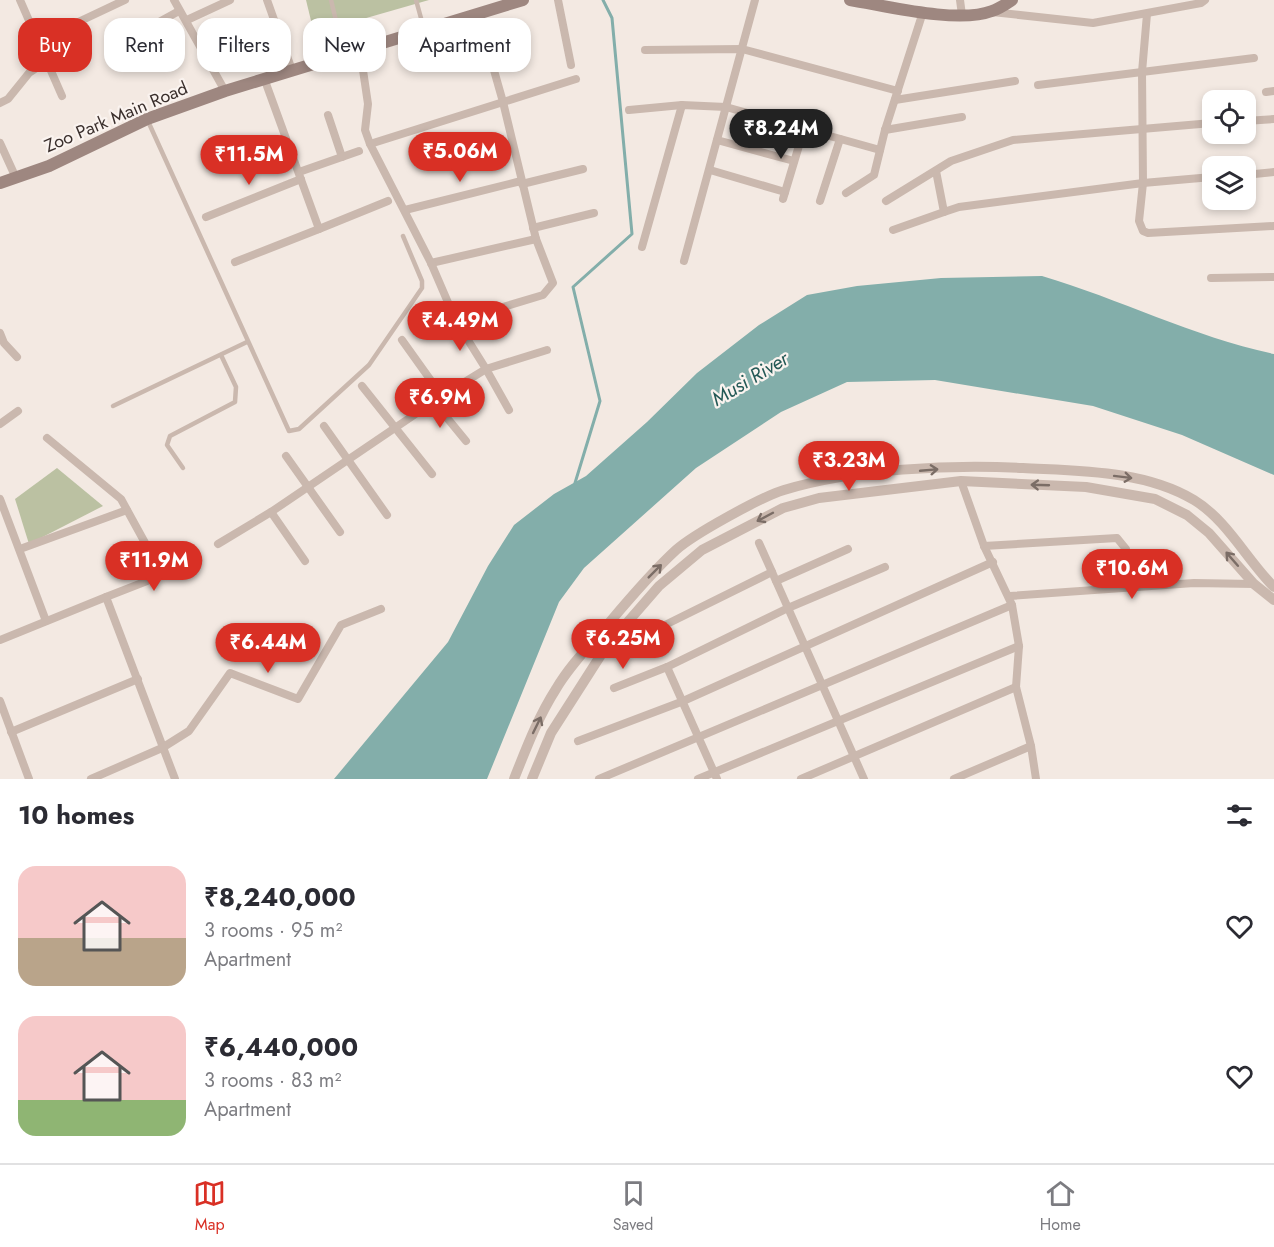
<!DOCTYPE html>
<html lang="en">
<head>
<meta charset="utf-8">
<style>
  :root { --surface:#fff; --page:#f7f7f7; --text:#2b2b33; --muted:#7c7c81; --line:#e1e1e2; --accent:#d93025 }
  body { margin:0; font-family:Jost,sans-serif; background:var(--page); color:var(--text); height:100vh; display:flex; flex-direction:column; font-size:22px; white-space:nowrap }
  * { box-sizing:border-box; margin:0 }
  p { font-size:20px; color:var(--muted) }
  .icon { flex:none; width:33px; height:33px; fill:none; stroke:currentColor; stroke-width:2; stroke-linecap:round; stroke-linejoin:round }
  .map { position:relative; height:779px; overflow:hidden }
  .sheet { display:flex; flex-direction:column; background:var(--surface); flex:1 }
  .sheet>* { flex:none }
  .hud { position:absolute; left:18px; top:18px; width:600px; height:54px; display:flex; gap:12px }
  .buttons { position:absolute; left:1202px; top:90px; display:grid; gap:12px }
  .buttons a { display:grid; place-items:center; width:54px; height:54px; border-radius:12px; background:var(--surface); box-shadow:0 3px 9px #0003; font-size:30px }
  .price { position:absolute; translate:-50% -51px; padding:0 14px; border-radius:21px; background:var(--accent); color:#fff; font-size:20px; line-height:39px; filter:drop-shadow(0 2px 3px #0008) }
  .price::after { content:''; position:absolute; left:50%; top:36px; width:18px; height:14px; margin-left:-9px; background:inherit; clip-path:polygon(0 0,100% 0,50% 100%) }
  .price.on { background:#222; color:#fff }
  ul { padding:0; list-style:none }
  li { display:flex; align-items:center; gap:18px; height:150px; padding:0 18px }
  li span { display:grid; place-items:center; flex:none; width:168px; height:120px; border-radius:18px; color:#555 }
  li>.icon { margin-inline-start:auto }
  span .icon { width:72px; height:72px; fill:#fffc; stroke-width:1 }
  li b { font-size:26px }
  h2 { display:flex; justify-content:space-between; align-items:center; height:72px; padding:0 18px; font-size:26px }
  .chip { padding:0 21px; border-radius:18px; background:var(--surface); box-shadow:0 3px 9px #0003; font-size:21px; line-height:54px }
  .chip.on { background:var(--accent); color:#fff }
  .tab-bar { display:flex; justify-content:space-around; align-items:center; height:84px; border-top:2px solid var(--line); background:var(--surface); font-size:16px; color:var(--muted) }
  .tab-bar a { display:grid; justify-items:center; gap:3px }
  .tab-bar .on { color:var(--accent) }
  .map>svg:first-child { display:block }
</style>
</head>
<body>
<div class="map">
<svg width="1274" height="779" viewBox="0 0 1274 779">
  <rect width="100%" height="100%" fill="#f3e9e2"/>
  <g fill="#bbc1a2">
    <path d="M306 0H429L314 33Z"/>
    <path d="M57 468 103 506 29 544 15 499Z"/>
  </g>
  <path fill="#83aeaa" d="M1042 276C1120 299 1194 337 1274 354V475L1182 435 1093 406 935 380 847 382 781 412 696 468 584 568 559 602 487 779H334L448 642 488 566 514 525 554 494 586 476 647 422 697 373 759 325 807 295 857 286 941 278Z"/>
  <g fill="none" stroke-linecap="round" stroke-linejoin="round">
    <path stroke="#83aeaa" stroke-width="3" d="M575 483 600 401 573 287 632 234 612 18 603 0"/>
    <g stroke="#cab8ae" stroke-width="4.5">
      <path d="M331 0 344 54"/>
      <path d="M416 0 424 29"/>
      <path d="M147 119 289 431 299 429 369 365 422 288V281L403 236"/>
      <path d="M113 406 247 342"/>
      <path d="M183 468 167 445 170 436 235 402 236 387 221 355"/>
    </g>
    <g stroke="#cab8ae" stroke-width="8">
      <path d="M20 0 62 96"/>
      <path d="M174 0 225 91"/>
      <path d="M267 0 292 70"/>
      <path d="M558 0 571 65"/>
      <path d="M960 0 962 15"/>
      <path d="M992 12 1093 23 1201 3 1205 0"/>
      <path d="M1147 14 1142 72 1143 183 1139 221 1143 231 1148 233 1274 226"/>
      <path d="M187 20 230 0"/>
      <path d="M150 27 179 11"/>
      <path d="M38 41 125 0"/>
      <path d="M360 50 368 104 365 130 370 144"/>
      <path d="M645 50 742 49 898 91"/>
      <path d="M1038 85 1254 58"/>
      <path d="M1266 92 1274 91"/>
      <path d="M895 100 1015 81"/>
      <path d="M0 103 8 99 29 73 47 61"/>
      <path d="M629 110 682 105 726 107 880 150"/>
      <path d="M328 115 342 157"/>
      <path d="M1245 121 1274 119"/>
      <path d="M885 130 962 117"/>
      <path d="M717 140 794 161"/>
      <path d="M0 143 16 178"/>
      <path d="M710 170 785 192"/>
      <path d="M299 172 359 151"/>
      <path d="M1245 175 1274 172"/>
      <path d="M522 184 583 169"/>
      <path d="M846 193 874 175 885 130 923 12"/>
      <path d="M783 199 804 129"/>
      <path d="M820 201 840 139"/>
      <path d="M886 201 951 161 1013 140 1212 123"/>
      <path d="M405 210 521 181"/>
      <path d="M944 212 959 207 1143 183 1212 177"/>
      <path d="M206 217 301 179"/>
      <path d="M533 228 594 213"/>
      <path d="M319 229 388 201"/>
      <path d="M893 230 944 212 936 171"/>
      <path d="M642 247 682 105"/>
      <path d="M684 261 755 0"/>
      <path d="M235 262 319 229 264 78"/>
      <path d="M431 263 536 239"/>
      <path d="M1211 278 1274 277"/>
      <path d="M456 321 543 295 553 283 536 239 503 102 478 14"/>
      <path d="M0 333 4 343 17 357"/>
      <path d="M402 340 442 396"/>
      <path d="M362 386 432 474"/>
      <path d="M434 402 466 441"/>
      <path d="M509 410 486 369 547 350"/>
      <path d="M0 424 18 411"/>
      <path d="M324 426 387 515"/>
      <path d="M47 438 121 499 155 561 154 574 147 581 106 597 175 779"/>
      <path d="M286 456 340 532"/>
      <path d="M961 481 984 546 1012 605 1019 646 1016 687 1031 746 1036 779"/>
      <path d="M0 499 46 621"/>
      <path d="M271 512 305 561"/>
      <path d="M759 543 772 572"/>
      <path d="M218 544 271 512 442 396 486 369 456 321 431 263 370 144 576 79"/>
      <path d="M984 546 1117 538 1126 549 1128 587"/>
      <path d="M20 549 127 510"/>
      <path d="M776 581 864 779"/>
      <path d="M1010 596 1194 583 1254 584"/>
      <path d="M665 625 772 572 776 581 848 549"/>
      <path d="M0 640 106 597"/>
      <path d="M667 667 788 608 885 567"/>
      <path d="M614 688 667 667 717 779"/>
      <path d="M0 701 29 779"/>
      <path d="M11 732 138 679"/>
      <path d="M578 741 681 702 993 562"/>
      <path d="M91 779 162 748 189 731 230 673 298 699 341 625 381 609"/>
      <path d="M599 779 1012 605"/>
      <path d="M698 779 1019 646"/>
      <path d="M801 779 1016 687"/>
      <path d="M954 779 1031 746"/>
    </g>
    <g stroke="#cab8ae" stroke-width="10">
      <path d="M514 779C526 749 538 717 556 689 570 665 591 644 609 623 630 598 652 572 676 550 694 534 761 497 784 490 853 469 951 464 1023 468 1079 471 1144 470 1194 500 1227 520 1247 560 1274 587"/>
      <path d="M532 779 551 733 606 647 659 586 702 550 783 508 819 498 961 481 1086 487 1155 499 1187 515 1209 533 1254 584 1274 600"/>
    </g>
    <g stroke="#9e8780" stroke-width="12">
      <path d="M850 0C887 6 958 24 992 11 999 9 1006 4 1012 0"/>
      <path d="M0 183 49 166 147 119 225 91 523 0"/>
    </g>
  </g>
  <defs><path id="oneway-shaft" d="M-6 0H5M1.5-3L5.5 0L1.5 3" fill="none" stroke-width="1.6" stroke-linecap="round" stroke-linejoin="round" transform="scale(1.5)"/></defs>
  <g stroke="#7b6d66">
    <use href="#oneway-shaft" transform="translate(929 470) rotate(-5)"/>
    <use href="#oneway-shaft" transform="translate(1123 477) rotate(7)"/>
    <use href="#oneway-shaft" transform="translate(1040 485) rotate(-178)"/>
    <use href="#oneway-shaft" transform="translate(765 517) rotate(152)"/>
    <use href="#oneway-shaft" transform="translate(1232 559) rotate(-131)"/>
    <use href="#oneway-shaft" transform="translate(655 571) rotate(-45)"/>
    <use href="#oneway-shaft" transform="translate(537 725) rotate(-64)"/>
  </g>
  <g text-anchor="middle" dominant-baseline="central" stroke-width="4.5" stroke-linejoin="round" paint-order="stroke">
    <g font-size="18" fill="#3a2f2c" stroke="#faf3ef">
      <text transform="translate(116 117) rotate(-23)">Zoo Park Main Road</text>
    </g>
    <g font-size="20" font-style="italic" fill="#245956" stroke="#faf3ef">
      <text transform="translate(750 379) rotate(-31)">Musi River</text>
    </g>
  </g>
</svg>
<div class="buttons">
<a><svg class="icon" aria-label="locate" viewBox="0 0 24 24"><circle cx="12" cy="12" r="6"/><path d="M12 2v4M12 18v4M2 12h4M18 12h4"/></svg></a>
<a><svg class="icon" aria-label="layers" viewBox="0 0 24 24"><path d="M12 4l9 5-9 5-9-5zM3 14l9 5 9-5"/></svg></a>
</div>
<b class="price on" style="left:781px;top:160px">₹8.24M</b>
<b class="price" style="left:460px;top:183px">₹5.06M</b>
<b class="price" style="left:249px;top:186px">₹11.5M</b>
<b class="price" style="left:460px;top:352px">₹4.49M</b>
<b class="price" style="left:440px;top:429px">₹6.9M</b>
<b class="price" style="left:849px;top:492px">₹3.23M</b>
<b class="price" style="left:154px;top:592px">₹11.9M</b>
<b class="price" style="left:1132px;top:600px">₹10.6M</b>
<b class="price" style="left:623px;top:670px">₹6.25M</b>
<b class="price" style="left:268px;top:674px">₹6.44M</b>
<div class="hud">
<a class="chip on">Buy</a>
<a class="chip">Rent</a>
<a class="chip">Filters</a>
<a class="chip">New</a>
<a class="chip">Apartment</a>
</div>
</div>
<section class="sheet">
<h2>10 homes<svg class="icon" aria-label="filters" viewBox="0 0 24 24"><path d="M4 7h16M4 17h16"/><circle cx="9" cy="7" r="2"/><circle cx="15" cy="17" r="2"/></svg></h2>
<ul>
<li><span style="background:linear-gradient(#f6c9c9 60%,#b9a48a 0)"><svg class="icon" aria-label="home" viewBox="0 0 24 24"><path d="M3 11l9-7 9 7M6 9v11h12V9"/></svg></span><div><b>₹8,240,000</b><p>3 rooms · 95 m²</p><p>Apartment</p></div><svg class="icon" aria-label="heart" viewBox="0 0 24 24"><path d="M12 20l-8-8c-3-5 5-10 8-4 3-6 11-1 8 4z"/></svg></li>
<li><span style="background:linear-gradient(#f6c9c9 70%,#8fb573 0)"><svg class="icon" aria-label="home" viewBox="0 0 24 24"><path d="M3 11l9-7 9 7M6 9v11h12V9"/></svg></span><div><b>₹6,440,000</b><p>3 rooms · 83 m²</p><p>Apartment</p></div><svg class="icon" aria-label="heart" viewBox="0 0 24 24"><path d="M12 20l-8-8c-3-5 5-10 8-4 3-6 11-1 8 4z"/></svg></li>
</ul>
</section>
<nav class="tab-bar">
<a class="on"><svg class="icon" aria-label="map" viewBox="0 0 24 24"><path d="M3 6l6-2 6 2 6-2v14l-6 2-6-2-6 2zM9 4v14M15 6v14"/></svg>Map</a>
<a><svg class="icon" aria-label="saved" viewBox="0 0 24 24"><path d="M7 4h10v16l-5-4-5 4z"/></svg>Saved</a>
<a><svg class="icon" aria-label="home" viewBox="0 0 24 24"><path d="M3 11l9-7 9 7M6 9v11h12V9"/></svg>Home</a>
</nav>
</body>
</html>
